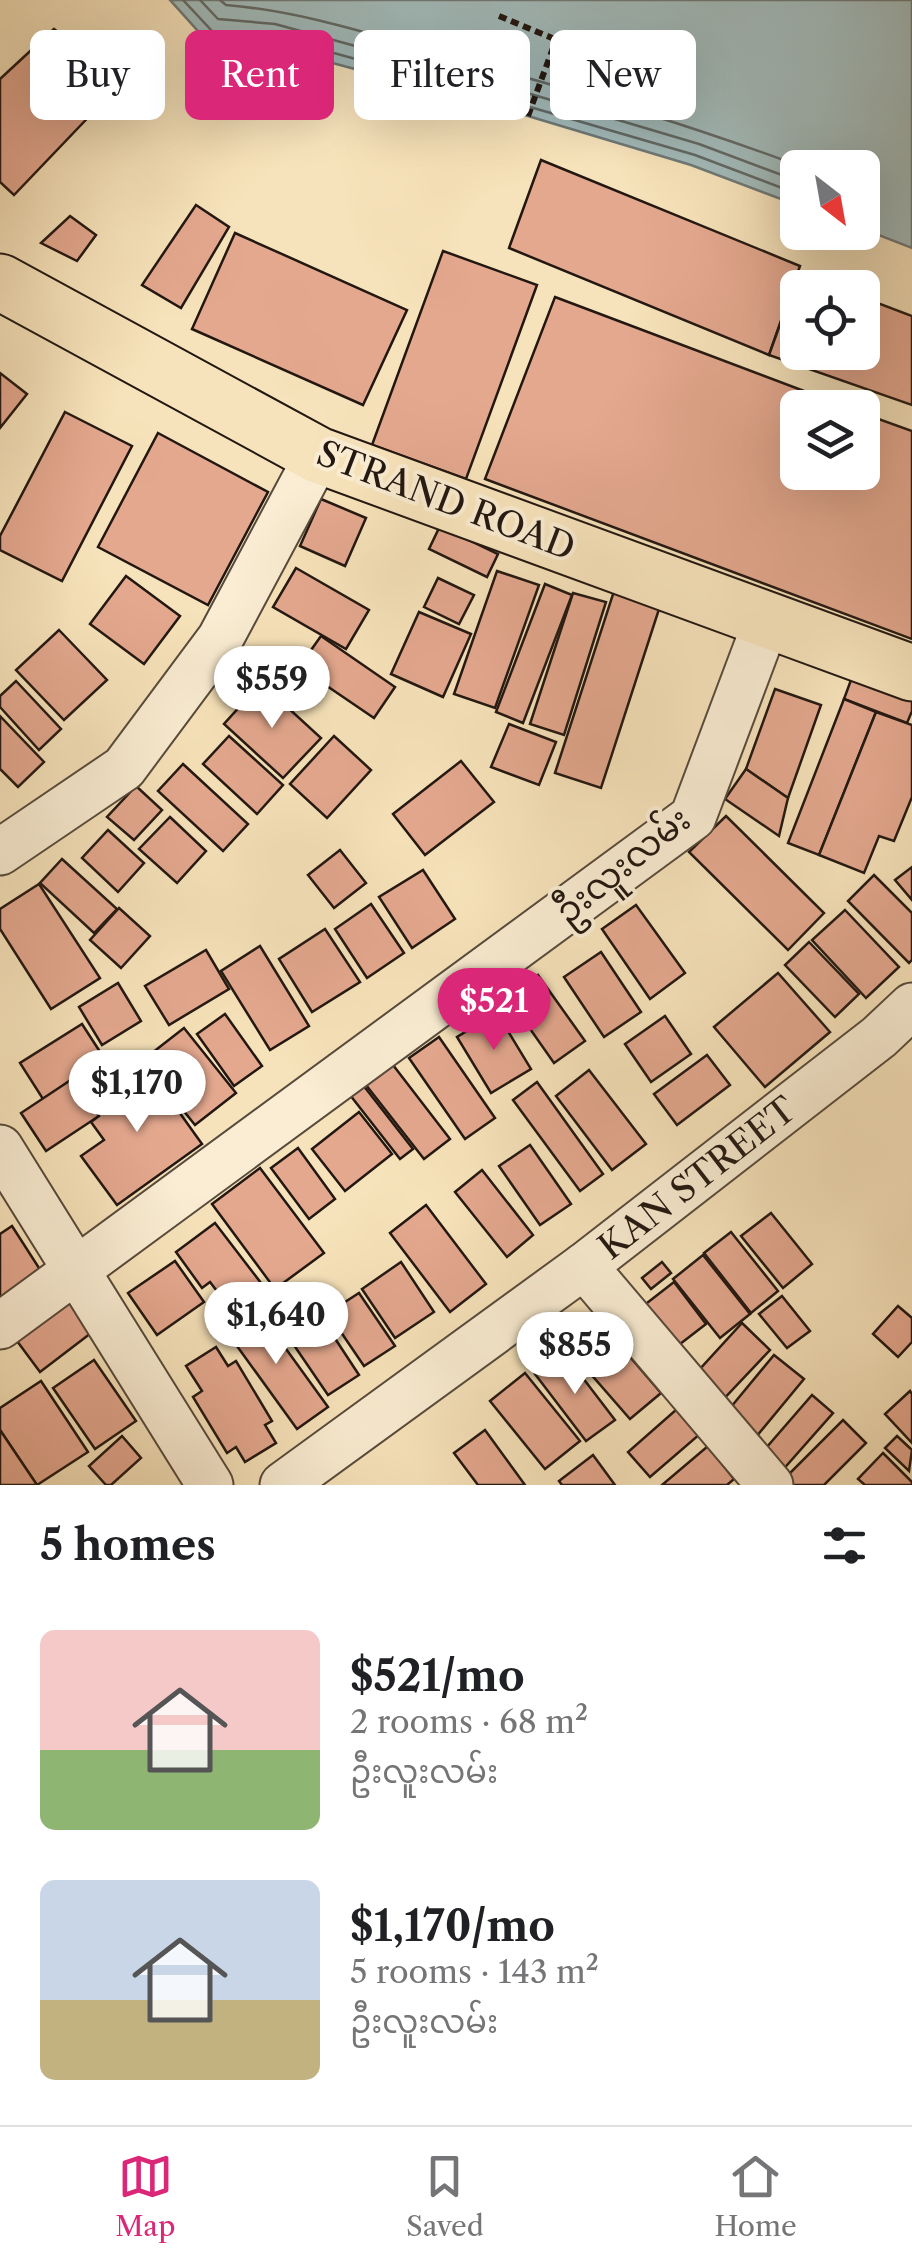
<!DOCTYPE html>
<html lang="en">
<head>
<meta charset="utf-8">
<style>
  :root { --surface:#fff; --page:#f6f6f6; --text:#202124; --muted:#757577; --line:#e0e0e0; --accent:#db2777 }
  body { margin:0; font-family:"Libre Caslon Text","Noto Sans Myanmar",serif; background:var(--page); color:var(--text); height:100vh; display:flex; flex-direction:column; font-size:38px; white-space:nowrap }
  * { box-sizing:border-box; margin:0 }
  p { font-size:32px; color:var(--muted) }
  .icon { flex:none; width:55px; height:55px; fill:none; stroke:currentColor; stroke-width:2; stroke-linecap:round; stroke-linejoin:round }
  .map { position:relative; height:1485px; overflow:hidden }
  .panel { display:flex; flex-direction:column; background:var(--surface); flex:1 }
  .panel>* { flex:none }
  .banner { position:absolute; left:30px; top:30px; width:852px; height:90px; display:flex; gap:20px }
  .needle { width:65px; rotate:149deg }
  .buttons { position:absolute; left:780px; top:150px; display:grid; gap:20px }
  .buttons a { display:grid; place-items:center; width:100px; height:100px; border-radius:15px; background:var(--surface); box-shadow:0 10px 40px #0002; font-size:50px }
  .price { position:absolute; translate:-50% -85px; padding:0 22px; border-radius:35px; background:#fff; color:#222; font-size:32px; line-height:65px; filter:drop-shadow(0 2px 5px #0008) }
  .price::after { content:''; position:absolute; left:50%; top:60px; width:30px; height:22px; margin-left:-15px; background:inherit; clip-path:polygon(0 0,100% 0,50% 100%) }
  .price.active { background:var(--accent); color:#fff }
  ul { padding:0; list-style:none }
  li { display:flex; align-items:center; gap:30px; height:250px; padding:0 40px }
  li span { display:grid; place-items:center; flex:none; width:280px; height:200px; border-radius:15px; color:#555 }
  li>.icon { margin-inline-start:auto }
  span .icon { width:120px; height:120px; fill:#fffc; stroke-width:1 }
  li b { font-size:42px }
  h2 { display:flex; justify-content:space-between; align-items:center; height:120px; padding:0 40px; font-size:42px }
  .tag { padding:0 35px; border-radius:15px; background:var(--surface); box-shadow:0 10px 40px #0002; font-size:35px; line-height:90px }
  .tag.active { background:var(--accent); color:#fff }
  .menu { display:flex; justify-content:space-around; align-items:center; height:140px; border-top:2px solid var(--line); background:var(--surface); font-size:28px; color:var(--muted) }
  .menu a { display:grid; justify-items:center; gap:5px }
  .menu .active { color:var(--accent) }
  .map>svg:first-child { display:block }
</style>
</head>
<body>
<div class="map">
<svg width="912" height="1485" viewBox="0 0 912 1485">
  <rect width="100%" height="100%" fill="#f7e3bb"/>
  <filter id="stains"><feTurbulence type="fractalNoise" baseFrequency=".002" numOctaves="4"/><feColorMatrix values="0 0 0 0 .2 0 0 0 0 .09 0 0 0 0 .02 0 0 0 .5 -.17"/></filter>
  <radialGradient id="worn" r=".72"><stop offset=".6" stop-color="#630" stop-opacity="0"/><stop offset="1" stop-color="#630" stop-opacity=".3"/></radialGradient>
  <path fill="#a2bbbb" stroke="#6f7977" stroke-width="2.5" d="M170 0H912V248L863 229 862 168H798L797 205 691 165 528 116 270 46 207 41Z"/>
  <g fill="none" stroke-linecap="round" stroke-linejoin="round">
    <g stroke="#626966" stroke-width="2.5">
      <path d="M183 0 212 31 272 36 530 107 695 155 798 194"/>
      <path d="M200 0 218 19 275 24 534 95 699 144 798 181"/>
      <path d="M220 0 226 5C300 11 370 34 441 54 564 87 685 123 805 168"/>
    </g>
  </g>
  <g fill="#e4a88f" stroke="#221711" stroke-width="2.5">
    <path d="M54 29 123 81 14 195 0 182V79Z"/>
    <path d="M541 160 800 266 769 355 509 248Z"/>
    <path d="M196 205 229 227 181 308 142 285Z"/>
    <path d="M70 216 96 235 77 261 41 243Z"/>
    <path d="M235 233 407 310 363 405 192 329Z"/>
    <path d="M443 251 537 285 466 479 372 445Z"/>
    <path d="M799 272 839 288H798V352H862V297L912 316V405L769 355Z"/>
    <path d="M555 297 849 408H798V472H862V413L912 431V639L485 479Z"/>
    <path d="M0 373 27 394 0 428Z"/>
    <path d="M65 412 132 446 62 581 0 550V536Z"/>
    <path d="M158 433 268 492 208 605 98 547Z"/>
    <path d="M321 499 366 518 345 566 300 546Z"/>
    <path d="M440 526 498 554 487 577 429 549Z"/>
    <path d="M296 568 369 610 346 649 273 607Z"/>
    <path d="M497 571 539 585 495 708 454 694Z"/>
    <path d="M126 576 180 616 144 664 90 624Z"/>
    <path d="M438 578 474 595 459 624 424 607Z"/>
    <path d="M545 584 572 595 523 723 496 712Z"/>
    <path d="M615 588 661 603 601 788 555 773Z"/>
    <path d="M573 593 606 602 564 735 530 724Z"/>
    <path d="M419 612 471 634 443 697 391 674Z"/>
    <path d="M59 630 107 680 64 720 16 670Z"/>
    <path d="M321 636 395 687 374 718 299 667Z"/>
    <path d="M855 669 912 690V711L907 723 844 699Z"/>
    <path d="M16 681 61 729 39 750 0 707V696Z"/>
    <path d="M261 683 321 738 283 778 224 724Z"/>
    <path d="M775 689 821 705 788 798 746 769Z"/>
    <path d="M844 699 876 712 819 855 788 843Z"/>
    <path d="M876 712 912 725V797L894 841 879 836 864 873 819 855Z"/>
    <path d="M0 716 44 762 18 787 0 769Z"/>
    <path d="M509 724 556 742 539 785 491 767Z"/>
    <path d="M229 736 283 785 257 814 203 764Z"/>
    <path d="M334 736 371 770 327 818 290 784Z"/>
    <path d="M461 761 494 802 425 855 393 814Z"/>
    <path d="M183 764 248 824 223 851 158 791Z"/>
    <path d="M746 769 788 798 779 836 725 799Z"/>
    <path d="M136 786 162 810 134 840 107 817Z"/>
    <path d="M726 816 824 913 788 950 689 852Z"/>
    <path d="M170 817 206 851 177 883 139 849Z"/>
    <path d="M108 830 144 863 118 892 82 858Z"/>
    <path d="M340 850 366 883 334 908 308 875Z"/>
    <path d="M62 859 117 909 94 933 40 883Z"/>
    <path d="M912 867V900L895 880Z"/>
    <path d="M423 870 455 919 412 948 379 897Z"/>
    <path d="M874 875 912 913V960L909 963 848 901Z"/>
    <path d="M39 884 100 978 51 1009 0 929V909Z"/>
    <path d="M371 904 404 953 367 978 335 929Z"/>
    <path d="M636 905 685 973 650 999 602 929Z"/>
    <path d="M119 908 150 936 121 968 90 940Z"/>
    <path d="M845 910 899 967 866 998 812 940Z"/>
    <path d="M325 929 360 982 312 1012 279 959Z"/>
    <path d="M809 942 859 994 835 1017 785 965Z"/>
    <path d="M260 946 309 1026 270 1050 221 971Z"/>
    <path d="M206 950 229 989 169 1025 145 986Z"/>
    <path d="M601 952 641 1012 604 1037 564 977Z"/>
    <path d="M778 973 830 1032 765 1087 714 1027Z"/>
    <path d="M538 975 585 1041 554 1063 507 996Z"/>
    <path d="M118 983 141 1021 102 1045 79 1007Z"/>
    <path d="M497 1013 531 1069 491 1093 457 1037Z"/>
    <path d="M225 1014 262 1066 234 1086 197 1034Z"/>
    <path d="M665 1016 691 1054 651 1082 625 1044Z"/>
    <path d="M82 1024 104 1058 43 1099 20 1063Z"/>
    <path d="M184 1028 236 1093 195 1125 143 1060Z"/>
    <path d="M439 1037 495 1118 465 1139 409 1058Z"/>
    <path d="M707 1055 730 1085 677 1125 654 1094Z"/>
    <path d="M104 1058 119 1081 89 1102 99 1116 46 1151 21 1113Z"/>
    <path d="M144 1063 202 1144 117 1205 81 1156 104 1140 91 1122 99 1116 89 1102Z"/>
    <path d="M393 1065 450 1139 424 1159 366 1085Z"/>
    <path d="M589 1070 646 1144 612 1170 556 1096Z"/>
    <path d="M537 1082 603 1174 580 1191 513 1100Z"/>
    <path d="M363 1085 413 1149 400 1159 350 1095Z"/>
    <path d="M359 1112 392 1154 345 1191 312 1149Z"/>
    <path d="M530 1145 571 1204 540 1225 499 1166Z"/>
    <path d="M298 1148 335 1199 309 1219 271 1168Z"/>
    <path d="M260 1168 324 1253 275 1289 212 1204Z"/>
    <path d="M482 1170 533 1235 507 1257 455 1192Z"/>
    <path d="M426 1205 486 1284 450 1312 390 1233Z"/>
    <path d="M771 1213 812 1264 783 1288 741 1236Z"/>
    <path d="M215 1223 261 1283 229 1307 210 1282 202 1288 176 1252Z"/>
    <path d="M12 1226 48 1282 0 1313V1234Z"/>
    <path d="M731 1232 778 1291 751 1313 704 1253Z"/>
    <path d="M703 1255 750 1314 720 1338 673 1279Z"/>
    <path d="M175 1261 204 1302 157 1335 128 1293Z"/>
    <path d="M401 1262 434 1312 395 1338 362 1289Z"/>
    <path d="M662 1262 671 1273 651 1289 642 1278Z"/>
    <path d="M674 1282 706 1324 671 1351 638 1310Z"/>
    <path d="M359 1293 395 1346 364 1366 328 1313Z"/>
    <path d="M782 1296 810 1331 787 1348 759 1314Z"/>
    <path d="M72 1299 95 1330 40 1372 17 1341Z"/>
    <path d="M255 1306 328 1407 297 1429 224 1328Z"/>
    <path d="M898 1306 912 1318V1342L898 1357 873 1334Z"/>
    <path d="M317 1311 359 1375 328 1395 285 1332Z"/>
    <path d="M600 1322 661 1393 630 1419 569 1349Z"/>
    <path d="M742 1323 770 1350 717 1406 689 1381Z"/>
    <path d="M216 1347 228 1366 236 1361 272 1421 265 1425 276 1443 245 1462 236 1447 227 1453 193 1397 202 1391 186 1366Z"/>
    <path d="M563 1352 615 1420 586 1441 535 1374Z"/>
    <path d="M774 1355 804 1379 756 1437 726 1413Z"/>
    <path d="M94 1360 136 1421 95 1449 53 1388Z"/>
    <path d="M525 1373 580 1441 545 1469 490 1401Z"/>
    <path d="M41 1381 88 1452 37 1485 0 1430V1408Z"/>
    <path d="M910 1391 912 1394V1443L885 1414Z"/>
    <path d="M812 1395 833 1413 780 1473 760 1455Z"/>
    <path d="M677 1409 700 1434 650 1477 628 1452Z"/>
    <path d="M843 1420 866 1443 824 1485H790L784 1479Z"/>
    <path d="M0 1430 37 1485H0Z"/>
    <path d="M485 1430 525 1485H478L454 1453Z"/>
    <path d="M122 1436 141 1458 111 1485H106L89 1466Z"/>
    <path d="M897 1436 912 1450 909 1471 885 1448Z"/>
    <path d="M708 1446 734 1479 727 1485H662Z"/>
    <path d="M883 1453 912 1482V1485H865L858 1479Z"/>
    <path d="M593 1455 615 1485H562L559 1481Z"/>
  </g>
  <g fill="none" stroke-linecap="round" stroke-linejoin="round">
    <g stroke="#574a3c" stroke-width="49">
      <g id="minor">
        <path d="M0 852 124 768 220 639 318 455"/>
        <path d="M0 1148 210 1485"/>
        <path d="M584 1266 770 1485"/>
        <path d="M0 1326 693 817 767 620"/>
        <path d="M283 1485 584 1266 879 1037 912 1006"/>
      </g>
    </g>
    <g stroke="#221711" stroke-width="59">
      <path id="major" d="M0 282 318 455 912 673"/>
    </g>
    <g stroke="#221711" stroke-width="6" stroke-dasharray="8 5" stroke-linecap="butt">
      <path d="M499 16 603 59"/>
      <path d="M528 116 557 37"/>
    </g>
    <use href="#minor" stroke="#faedd3" stroke-width="45"/>
    <use href="#major" stroke="#f7e3bb" stroke-width="55"/>
  </g>
  <g text-anchor="middle" dominant-baseline="central" stroke-width="8" stroke-linejoin="round" paint-order="stroke">
    <g font-size="35" fill="#221711" stroke="#faedd3">
      <text transform="translate(446 500) rotate(21)">STRAND ROAD</text>
      <text transform="translate(622 865) rotate(-39)">ဦးလူးလမ်း</text>
      <text transform="translate(697 1178) rotate(-38)">KAN STREET</text>
    </g>
  </g>
  <rect width="100%" height="100%" filter="url(#stains)"/>
  <rect width="100%" height="100%" fill="url(#worn)"/>
</svg>
<div class="buttons">
<a><svg class="needle" viewBox="-14 -14 28 28"><path d="M0-13l5 13h-10z" fill="#e53935"/><path d="M0 13l5-13h-10z" fill="#757577"/></svg></a>
<a><svg class="icon" aria-label="locate" viewBox="0 0 24 24"><circle cx="12" cy="12" r="6"/><path d="M12 2v4M12 18v4M2 12h4M18 12h4"/></svg></a>
<a><svg class="icon" aria-label="layers" viewBox="0 0 24 24"><path d="M12 4l9 5-9 5-9-5zM3 14l9 5 9-5"/></svg></a>
</div>
<b class="price" style="left:272px;top:731px">$559</b>
<b class="price active" style="left:494px;top:1053px">$521</b>
<b class="price" style="left:137px;top:1135px">$1,170</b>
<b class="price" style="left:276px;top:1367px">$1,640</b>
<b class="price" style="left:575px;top:1397px">$855</b>
<div class="banner">
<a class="tag">Buy</a>
<a class="tag active">Rent</a>
<a class="tag">Filters</a>
<a class="tag">New</a>
</div>
</div>
<section class="panel">
<h2>5 homes<svg class="icon" aria-label="filters" viewBox="0 0 24 24"><path d="M4 7h16M4 17h16"/><circle cx="9" cy="7" r="2"/><circle cx="15" cy="17" r="2"/></svg></h2>
<ul>
<li><span style="background:linear-gradient(#f6c9c9 60%,#8fb573 0)"><svg class="icon" aria-label="home" viewBox="0 0 24 24"><path d="M3 11l9-7 9 7M6 9v11h12V9"/></svg></span><div><b>$521/mo</b><p>2 rooms · 68 m²</p><p>ဦးလူးလမ်း</p></div></li>
<li><span style="background:linear-gradient(#c9d6e8 60%,#c2b280 0)"><svg class="icon" aria-label="home" viewBox="0 0 24 24"><path d="M3 11l9-7 9 7M6 9v11h12V9"/></svg></span><div><b>$1,170/mo</b><p>5 rooms · 143 m²</p><p>ဦးလူးလမ်း</p></div></li>
</ul>
</section>
<nav class="menu">
<a class="active"><svg class="icon" aria-label="map" viewBox="0 0 24 24"><path d="M3 6l6-2 6 2 6-2v14l-6 2-6-2-6 2zM9 4v14M15 6v14"/></svg>Map</a>
<a><svg class="icon" aria-label="saved" viewBox="0 0 24 24"><path d="M7 4h10v16l-5-4-5 4z"/></svg>Saved</a>
<a><svg class="icon" aria-label="home" viewBox="0 0 24 24"><path d="M3 11l9-7 9 7M6 9v11h12V9"/></svg>Home</a>
</nav>
</body>
</html>
